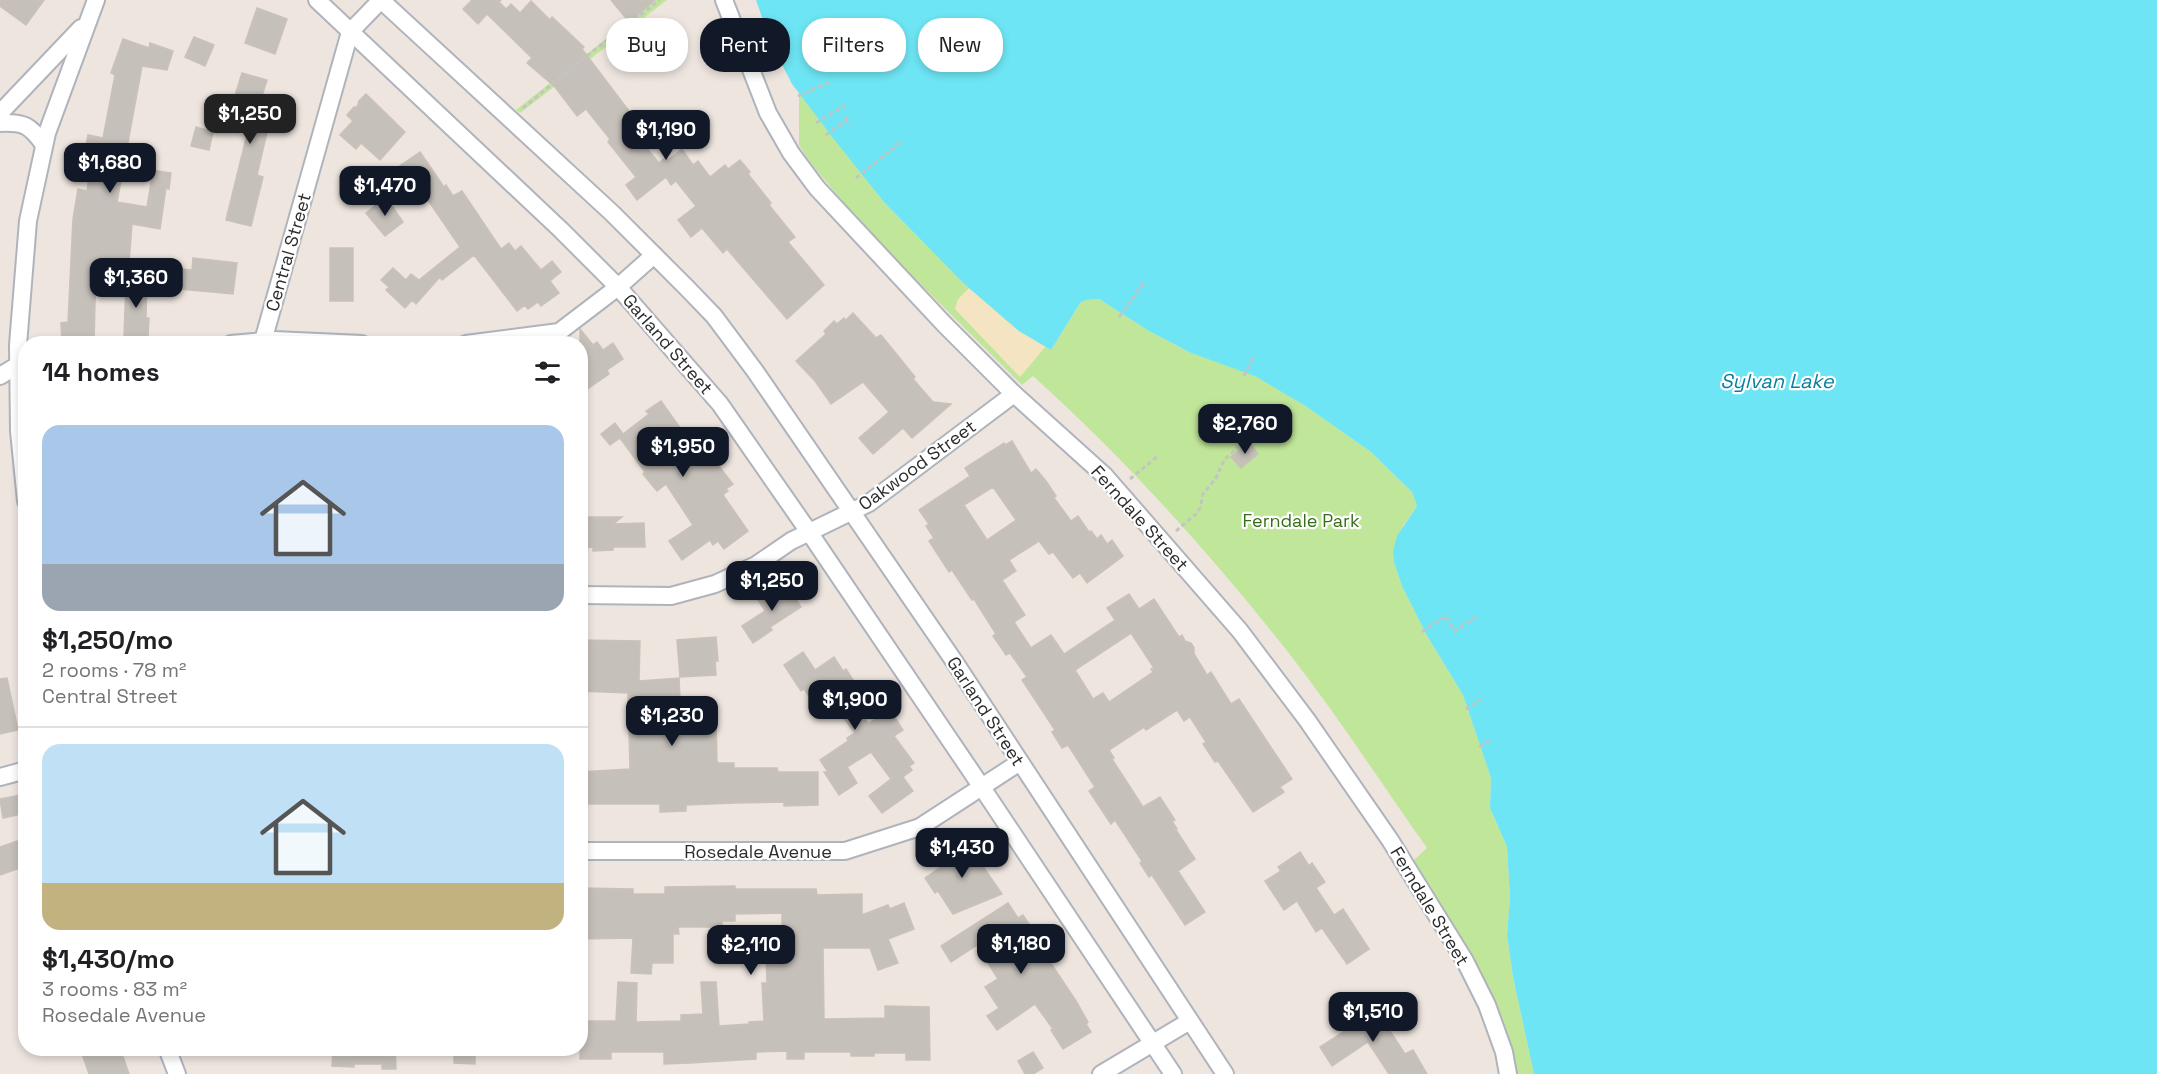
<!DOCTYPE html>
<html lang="en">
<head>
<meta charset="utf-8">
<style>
  :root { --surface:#fff; --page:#f6f6f6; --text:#202124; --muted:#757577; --line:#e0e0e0; --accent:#111827 }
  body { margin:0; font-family:"Space Grotesk",sans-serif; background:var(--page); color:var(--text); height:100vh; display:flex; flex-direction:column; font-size:22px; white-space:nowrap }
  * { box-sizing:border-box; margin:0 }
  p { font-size:20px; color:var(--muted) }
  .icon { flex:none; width:33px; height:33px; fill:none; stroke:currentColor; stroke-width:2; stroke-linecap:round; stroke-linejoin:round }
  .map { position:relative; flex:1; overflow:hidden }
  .details { position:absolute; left:18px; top:336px; width:570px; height:720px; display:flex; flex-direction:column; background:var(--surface); border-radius:24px; box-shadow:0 3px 9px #0003 }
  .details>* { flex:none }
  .hud { position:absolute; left:606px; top:18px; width:570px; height:54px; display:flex; gap:12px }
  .price { position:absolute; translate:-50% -51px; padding:0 14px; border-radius:12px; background:var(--accent); color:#fff; font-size:20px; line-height:39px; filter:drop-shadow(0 2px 3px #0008) }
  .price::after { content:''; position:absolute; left:50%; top:36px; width:18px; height:14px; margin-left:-9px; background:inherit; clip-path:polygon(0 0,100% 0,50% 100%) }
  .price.current { background:#222; color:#fff }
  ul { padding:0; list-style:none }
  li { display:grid; align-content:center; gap:12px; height:318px; padding:0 24px }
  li+li { border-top:2px solid var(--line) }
  li span { display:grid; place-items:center; height:186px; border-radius:18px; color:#555 }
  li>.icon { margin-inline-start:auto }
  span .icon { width:108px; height:108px; fill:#fffc; stroke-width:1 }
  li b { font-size:26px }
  h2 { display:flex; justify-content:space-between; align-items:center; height:72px; padding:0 24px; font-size:26px }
  .tag { padding:0 21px; border-radius:24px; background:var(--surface); box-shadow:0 3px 9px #0003; font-size:21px; line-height:54px }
  .tag.current { background:var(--accent); color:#fff }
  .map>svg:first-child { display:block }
</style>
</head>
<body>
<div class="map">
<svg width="2157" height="1074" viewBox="0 0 2157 1074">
  <rect width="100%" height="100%" fill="#eee5df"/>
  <g fill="#c0e799">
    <path d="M655 0H667L520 113 516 110Z"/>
    <path d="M799 93 883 201 962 282 1019 331 1051 350 1080 303 1086 300 1099 299 1149 331 1191 353 1255 375 1304 405 1371 452 1412 492 1417 506 1403 526 1394 562 1402 586 1426 634 1463 695 1489 772 1491 779 1490 808 1507 847 1510 897 1507 935 1513 977 1534 1074H1518C1499 996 1454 929 1414 860L1427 848C1381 783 1337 715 1288 652 1209 552 1127 461 1033 376L1022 385 902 266 848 208 810 162 799 145Z"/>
  </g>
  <path fill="#f4e4c1" d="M969 288 1019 331 1046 346 1020 377 955 309 958 299Z"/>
  <path fill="#6ee5f4" d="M756 0H2157V1074H1534L1513 977 1507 935 1510 897 1507 847 1490 808 1491 779 1489 772 1463 695 1426 634 1402 586 1394 562 1393 551 1397 536 1417 506 1412 492 1371 452 1304 405 1255 376 1191 353 1149 331 1099 299 1086 300 1080 303 1051 350 1019 331 962 282 883 201 833 138 792 84 771 43Z"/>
  <g fill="#c6c0ba" stroke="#cac1b8" stroke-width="1.5" fill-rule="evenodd">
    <path d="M0 0H44L26 25 0 6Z"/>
    <path d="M472 0H501L499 2 506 9 511 4 520 13 531 1 550 20 552 17 584 47 582 49 639 124 634 128 642 138 640 140 659 163 666 157 668 160 682 149 693 165 698 161 710 177 725 165 728 169 740 160 750 172 748 174 771 203 769 205 795 237 788 242 824 285 787 319 727 249 723 253 702 228 691 237 678 220 696 206 676 181 671 185 666 177 637 200 626 185 636 177 608 142 610 139 586 109 577 116 555 87 527 63 532 58 487 14 478 24 463 9Z"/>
    <path d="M611 0H655L629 22Z"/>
    <path d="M257 8 287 19 275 54 245 43Z"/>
    <path d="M194 37 214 45 205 66 185 57Z"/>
    <path d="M123 39 149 48 150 43 173 51 167 70 142 66 117 202 147 207 153 170 171 173 169 189 166 188 160 229 132 224 129 263 96 260 94 344H62L61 323 68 322 73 219 78 189 87 191 91 161 88 160 89 157 84 156 88 135 103 138 115 75 111 73Z"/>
    <path d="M242 73 267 80 260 102 282 108 276 130 268 128 257 175 263 177 251 226 226 220 250 122 223 114 228 97 234 99Z"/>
    <path d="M366 94 405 132 380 160 361 143 356 149 340 135 353 121 347 115 354 107H357L359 101Z"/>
    <path d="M196 127 213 132 209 150 191 146Z"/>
    <path d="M420 152 444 187 446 185 453 196 462 191 501 249 509 243 515 251 521 246 541 270 552 261 561 272 550 281 559 293 541 306 538 302 528 309 525 305 517 311 474 255 442 280 440 277 416 304 412 300 405 308 386 290 389 287 381 280 393 268 406 280 411 274 419 280 460 247 417 184 405 192 391 172Z"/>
    <path d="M386 197 403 222 385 236 366 213Z"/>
    <rect x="330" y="248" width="23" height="53"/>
    <path d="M193 258 237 263 233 294 168 288 170 268 192 270Z"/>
    <path d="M126 279H147L146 318H149L148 338 124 337Z"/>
    <path d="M853 313 876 338 881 335 915 377 913 379 933 402 951 404 912 438 903 428 873 454 859 438 889 412 863 382 831 404 815 381 796 361 826 334 824 331 834 321 837 324 844 318 846 320Z"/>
    <path d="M580 329 593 345 597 342 603 350 613 343 623 359 607 370 609 374 580 394Z"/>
    <path d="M661 401 683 432 689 428 733 484 726 489 728 491 723 495 748 531 724 549 718 541 713 545 710 540 682 560 669 541 693 525 666 484 657 491 643 474 645 472 620 438 610 445 601 434 615 423 623 434 649 414 646 411Z"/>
    <path d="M1012 441 1031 473 1036 469 1046 481 1056 496 1054 498 1071 521 1078 516 1089 532 1091 531 1097 539 1101 535 1107 544 1112 540 1123 556 1087 583 1080 573 1073 578 1053 552 1049 554 1039 541 1009 560 1016 571 1002 580 1025 615 1014 622 1031 648 1051 635 1064 654 1115 620 1107 608 1129 594 1139 609 1154 599 1179 637 1182 635 1185 641 1191 643 1194 648V654L1207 675 1211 672 1231 704 1239 699 1292 779 1280 787 1284 792 1253 812 1218 761 1215 762 1203 744 1206 742 1190 717 1184 721 1177 710 1146 730 1144 727 1109 750 1114 758 1112 759 1143 807 1160 797 1175 820 1172 821 1177 829 1176 830 1195 859 1178 871 1205 912 1185 925 1152 875 1149 877 1140 863 1142 861 1115 820 1111 824 1089 791 1095 787 1068 745 1062 748 1052 732 1055 730 1022 680 1027 677 1010 653 1006 655 993 636 996 634 974 599 972 600 952 570 949 572 929 541 934 538 926 526 929 524 919 510 970 476 965 468 1004 443 1005 445ZM993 487 1016 520 987 540 964 505ZM1131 633 1154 668 1151 669 1153 672 1109 702 1103 693 1093 699 1075 670Z"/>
    <path d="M1249 442 1258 454 1241 468 1231 457Z"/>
    <path d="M580 517H622L613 524 644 523 645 547H613V550L593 551V547L580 548Z"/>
    <path d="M785 582 801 607 770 627 772 630 753 643 742 626 765 611 758 600Z"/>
    <path d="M716 637 718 661H715L716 675 680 677 677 640Z"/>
    <path d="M580 640 640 641 639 681 679 678 681 722 716 723 717 763H734V768H777L778 772H818V805L784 806V802L734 803 686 805V811L660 812V804H580V772L630 769 628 693 580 691Z"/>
    <path d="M803 652 815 670 834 657 843 671 846 669 859 689 850 696 868 724 890 710 903 730 894 736 914 763 909 766 912 770 903 777 913 791 882 813 869 796 891 779 871 752 847 767 857 783 839 795 824 772H828L820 760 848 741 847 738 855 733 835 706 822 714 804 689 801 691 784 665Z"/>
    <path d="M7 678 18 730 0 734V679Z"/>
    <path d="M26 794V813L3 818 0 799Z"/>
    <path d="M962 836 1002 894 953 914 938 891 935 893 925 878 950 861 942 849Z"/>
    <path d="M26 838V866L0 875V847Z"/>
    <path d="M1300 852 1309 866 1312 863 1325 882 1316 888 1334 915 1343 909 1369 949 1347 964 1322 928 1316 932 1297 901 1284 910 1265 881 1281 871 1278 867Z"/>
    <path d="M735 886V889H816L817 895 862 894V915L888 905 890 909 904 903 914 929 888 939 898 963 878 970 870 948H823L824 1019 885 1018V1006L929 1007 930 1060H906V1053H874V1056H851V1052H804V1059H787V1051L756 1052V1059L690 1063 664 1064V1052H611V1059H580L581 1021H616L618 982 637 983 636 1022 681 1021V1015L703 1014 701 982H716L719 1026 749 1024V1022L764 1021 762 983H767L766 955 782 954V913L735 914V921H722V927H678L679 934H673V963H652L651 974 631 973 633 938 580 939V916H584V888L633 889V894H665V887Z"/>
    <path d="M1008 903 1018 918 1023 915 1031 927 1028 929 1076 1001 1088 1022 1086 1024 1091 1032 1063 1049 1051 1030 1053 1029 1035 1004 997 1030 987 1016 999 1008 985 987 998 979 977 945 951 962 941 946Z"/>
    <path d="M1369 999 1405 1054 1413 1050 1427 1074H1389L1368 1042 1332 1066 1320 1047 1359 1022 1351 1010Z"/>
    <path d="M80 1048H120L129 1074H89Z"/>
    <path d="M333 1048H395L396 1069H382V1064H354V1067L332 1066Z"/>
    <path d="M454 1048H475V1064L454 1063Z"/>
    <path d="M1033 1052 1043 1068 1033 1074H1025L1018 1061Z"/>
  </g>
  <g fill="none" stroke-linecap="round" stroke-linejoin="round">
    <g stroke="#afb4bc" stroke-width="20">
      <g id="minor">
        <path d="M317 0 561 230 618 287 720 404 809 532 981 786 1173 1074"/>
        <path d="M381 0 612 213 686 287 714 316 755 371 954 661 1225 1074"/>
        <path d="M724 0 768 113 791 153 817 188 945 325 1014 394 1105 476 1240 631 1307 720 1390 840 1465 961 1487 1005 1504 1052 1508 1074"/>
        <path d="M0 113 81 28"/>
        <path d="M0 123C24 122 30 125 44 145"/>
        <path d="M263 341 350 32 381 0"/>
        <path d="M231 344 274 340 362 344"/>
        <path d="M466 344 559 332 618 287 654 255"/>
        <path d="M0 376 18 365"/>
        <path d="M26 501 19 431 18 345 28 221 47 133 96 0"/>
        <path d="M580 595 671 596 715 584 756 565 791 541 869 503 1014 394"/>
        <path d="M0 777 26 770"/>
        <path d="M580 851H845L920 827 1020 762"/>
        <path d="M167 1048 177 1074"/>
        <path d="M1101 1074 1190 1021"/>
      </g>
    </g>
    <g stroke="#c4c4c4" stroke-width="3" stroke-dasharray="4.5 3" stroke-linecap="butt">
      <path d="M798 96 829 82"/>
      <path d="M523 108 584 58 660 0"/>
      <path d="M845 117 850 124"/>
      <path d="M816 123 845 105"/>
      <path d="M826 135 847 120"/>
      <path d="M856 178 903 140"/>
      <path d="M1119 317 1145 281"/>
      <path d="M1244 376 1254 355"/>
      <path d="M1130 479 1159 455"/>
      <path d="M1176 531 1196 514 1200 508 1203 494 1216 478 1224 460 1244 442"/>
      <path d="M1422 632 1446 616 1455 631 1476 617"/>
      <path d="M1466 709 1481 699"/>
      <path d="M1479 747 1492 739"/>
    </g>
    <use href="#minor" stroke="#fff" stroke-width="16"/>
  </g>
  <g text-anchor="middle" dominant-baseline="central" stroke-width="4.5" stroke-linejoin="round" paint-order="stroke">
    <g font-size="18" fill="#2c2c2c" stroke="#fff">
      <text transform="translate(288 252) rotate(-74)">Central Street</text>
      <text transform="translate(668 344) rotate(49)">Garland Street</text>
      <text transform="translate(917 465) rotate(-36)">Oakwood Street</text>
      <text transform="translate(1140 518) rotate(48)">Ferndale Street</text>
      <text transform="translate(986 711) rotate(57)">Garland Street</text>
      <text x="758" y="851">Rosedale Avenue</text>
      <text transform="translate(1430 906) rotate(59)">Ferndale Street</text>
    </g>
    <g font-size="18" fill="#376e18" stroke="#fff">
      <text x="1301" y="520">Ferndale Park</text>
    </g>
    <g font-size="20" font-style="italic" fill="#08819e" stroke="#fff">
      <text x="1777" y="381">Sylvan Lake</text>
    </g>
  </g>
</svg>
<b class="price current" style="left:250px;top:145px">$1,250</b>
<b class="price" style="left:666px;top:161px">$1,190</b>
<b class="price" style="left:110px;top:194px">$1,680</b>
<b class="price" style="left:385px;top:217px">$1,470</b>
<b class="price" style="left:136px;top:309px">$1,360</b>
<b class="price" style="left:1245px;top:455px">$2,760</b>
<b class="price" style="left:683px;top:478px">$1,950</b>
<b class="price" style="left:772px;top:612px">$1,250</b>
<b class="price" style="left:855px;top:731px">$1,900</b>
<b class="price" style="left:672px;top:747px">$1,230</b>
<b class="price" style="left:962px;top:879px">$1,430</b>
<b class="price" style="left:1021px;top:975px">$1,180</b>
<b class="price" style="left:751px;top:976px">$2,110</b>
<b class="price" style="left:1373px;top:1043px">$1,510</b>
<div class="hud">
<a class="tag">Buy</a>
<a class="tag current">Rent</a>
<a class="tag">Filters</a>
<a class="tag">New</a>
</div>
<section class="details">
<h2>14 homes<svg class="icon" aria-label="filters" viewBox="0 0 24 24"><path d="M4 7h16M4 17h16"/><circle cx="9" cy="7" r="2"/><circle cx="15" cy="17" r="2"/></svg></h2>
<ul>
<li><span style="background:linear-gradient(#a9c7e8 75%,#9aa5b1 0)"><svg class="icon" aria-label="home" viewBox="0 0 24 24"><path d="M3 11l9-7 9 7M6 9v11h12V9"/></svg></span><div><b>$1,250/mo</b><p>2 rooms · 78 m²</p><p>Central Street</p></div></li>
<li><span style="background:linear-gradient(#bfe0f5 75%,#c2b280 0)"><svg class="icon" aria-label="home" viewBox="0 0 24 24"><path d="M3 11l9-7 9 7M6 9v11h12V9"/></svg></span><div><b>$1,430/mo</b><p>3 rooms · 83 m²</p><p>Rosedale Avenue</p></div></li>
</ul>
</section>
</div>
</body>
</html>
